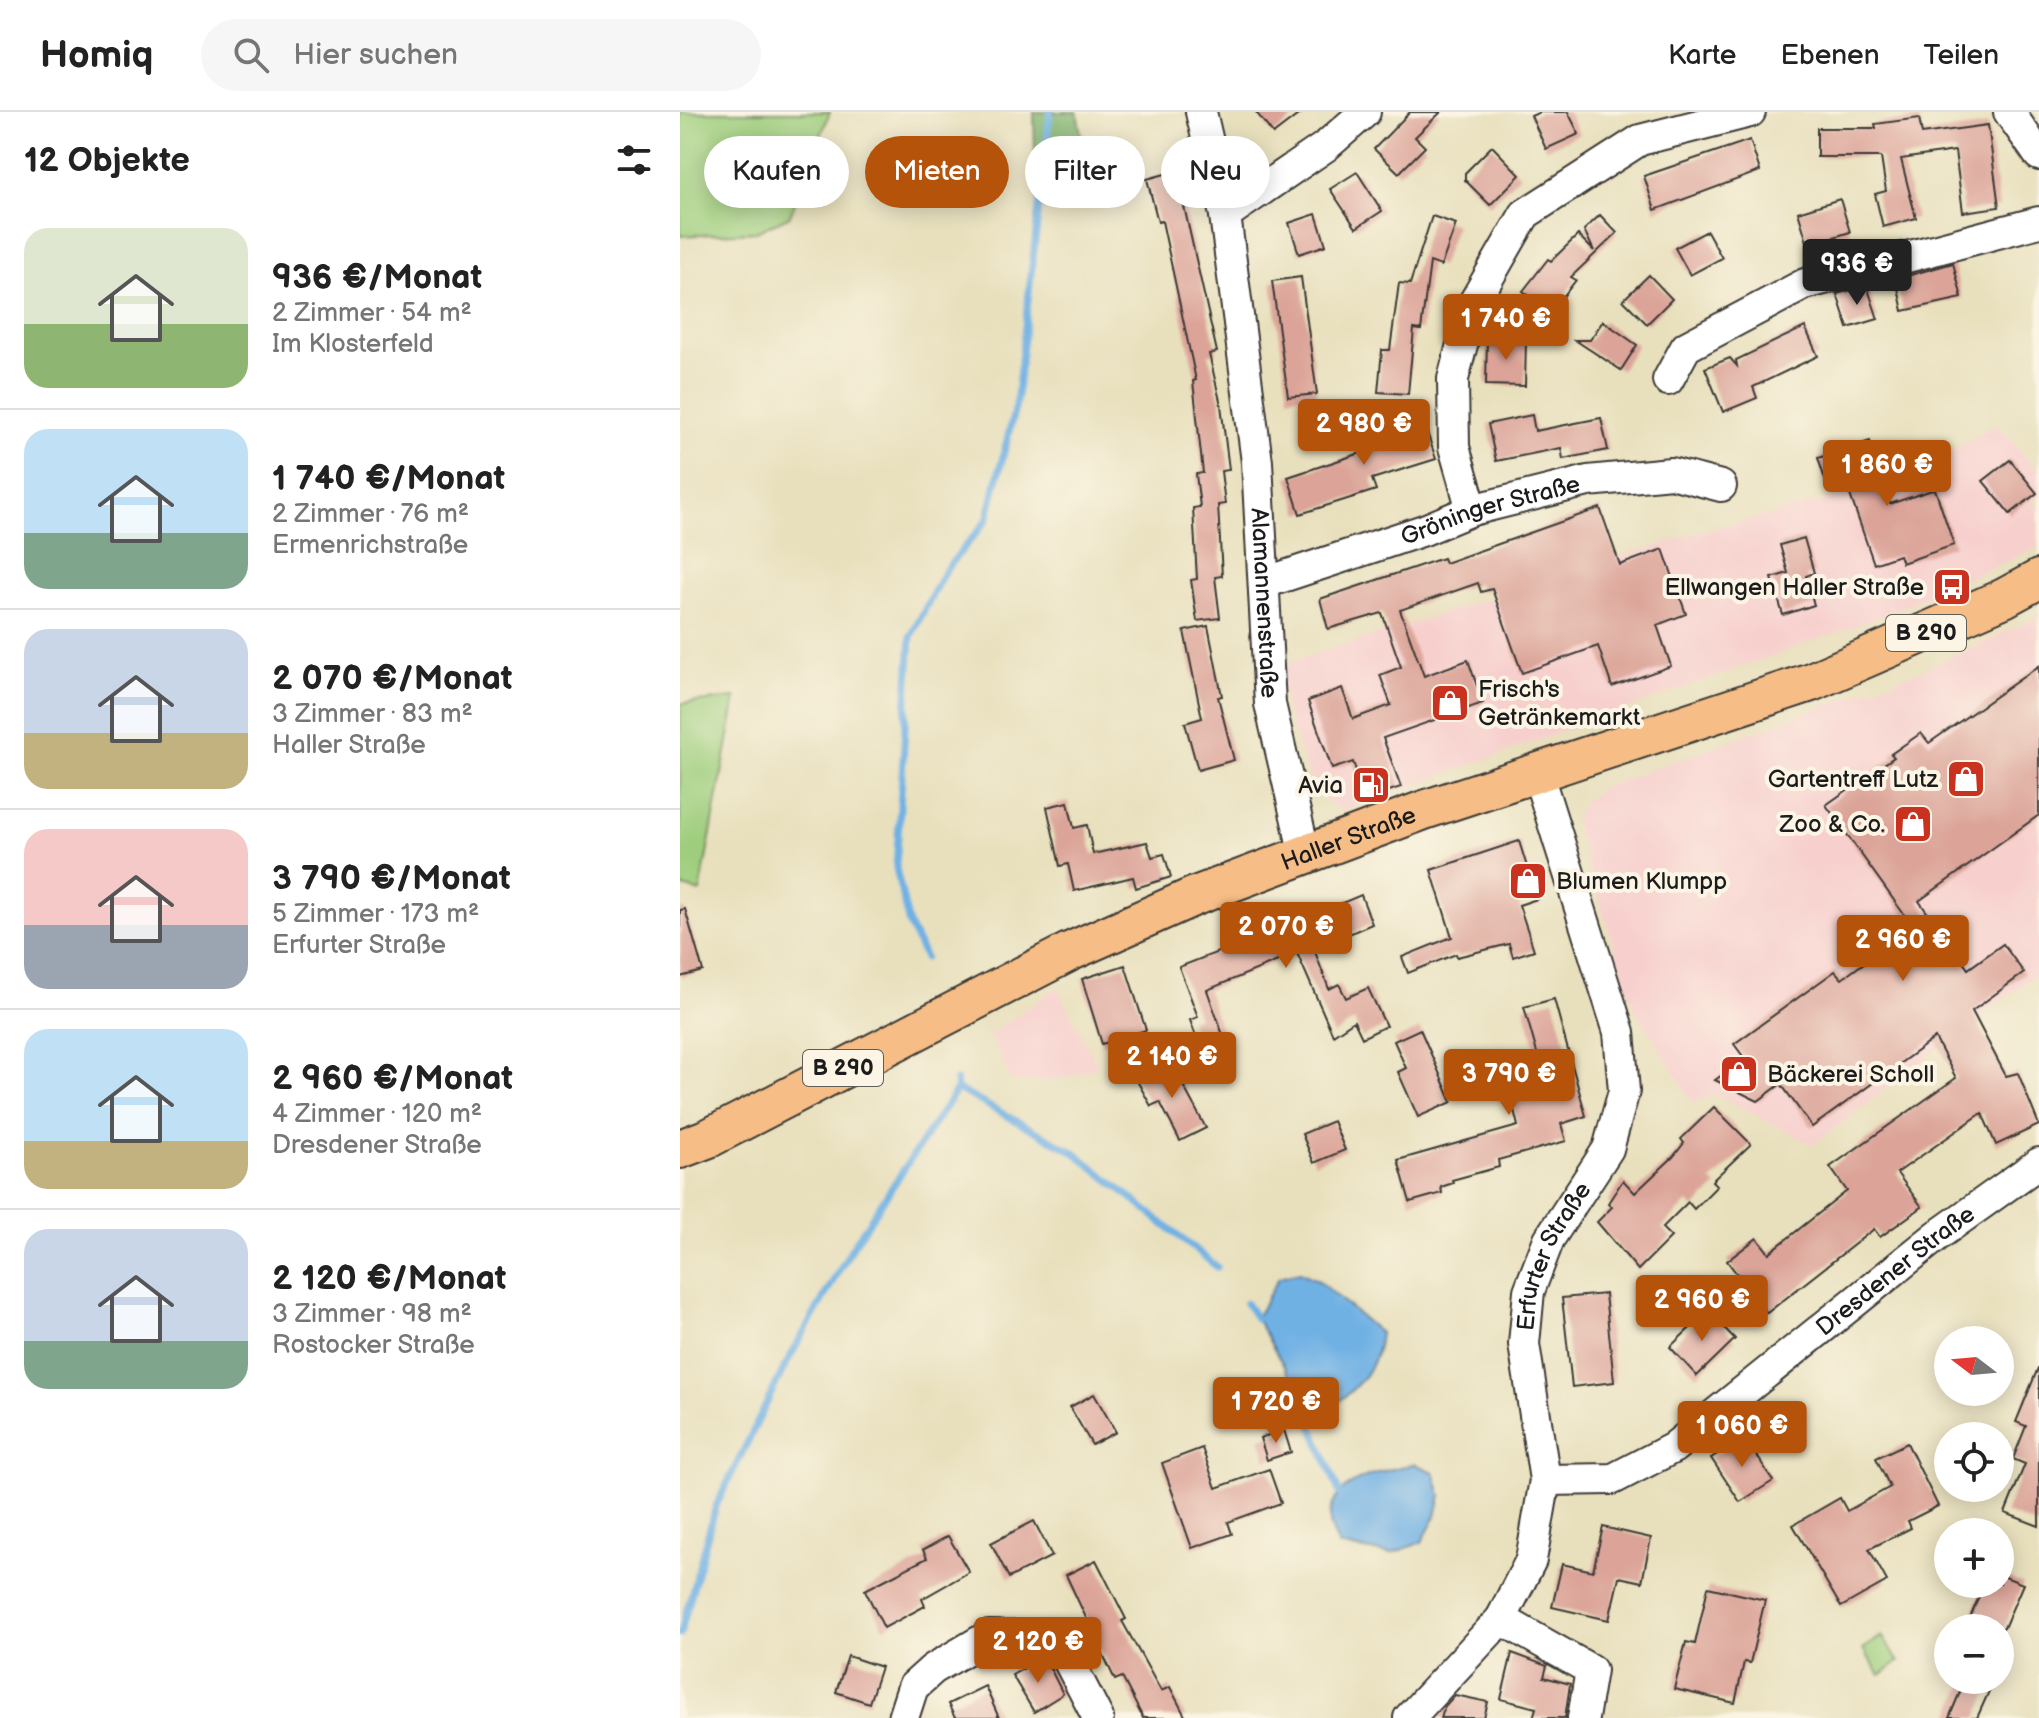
<!DOCTYPE html>
<html lang="de">
<head>
<meta charset="utf-8">
<style>
  :root { --surface:#fff; --page:#f6f6f6; --text:#222; --muted:#767676; --line:#e0e0e0; --accent:#b45309 }
  body { margin:0; font-family:"Balsamiq Sans",sans-serif; background:var(--page); color:var(--text); height:100vh; display:flex; flex-direction:column; font-size:30px; white-space:nowrap }
  * { box-sizing:border-box; margin:0 }
  p { font-size:26px; color:var(--muted) }
  .icon { flex:none; width:44px; height:44px; fill:none; stroke:currentColor; stroke-width:2; stroke-linecap:round; stroke-linejoin:round }
  .map { position:relative; flex:1; overflow:hidden }
  .panel { display:flex; flex-direction:column; background:var(--surface); width:680px }
  .panel>* { flex:none }
  .banner { position:absolute; left:24px; top:24px; width:760px; height:72px; display:flex; gap:16px }
  .needle { width:52px; rotate:286deg }
  .fabs { position:absolute; left:1254px; top:1214px; display:grid; gap:16px }
  .fabs a { display:grid; place-items:center; width:80px; height:80px; border-radius:50%; background:var(--surface); box-shadow:0 4px 20px #0003; font-size:40px }
  .price { position:absolute; translate:-50% -68px; padding:0 18px; border-radius:8px; background:var(--accent); color:#fff; font-size:26px; line-height:52px; filter:drop-shadow(0 2px 4px #0008) }
  .price::after { content:''; position:absolute; left:50%; top:48px; width:24px; height:18px; margin-left:-12px; background:inherit; clip-path:polygon(0 0,100% 0,50% 100%) }
  .price.current { background:#222; color:#fff }
  ul { padding:0; list-style:none }
  li { display:flex; align-items:center; gap:24px; height:200px; padding:0 24px }
  li+li { border-top:2px solid var(--line) }
  li span { display:grid; place-items:center; flex:none; width:224px; height:160px; border-radius:24px; color:#555 }
  li>.icon { margin-inline-start:auto }
  span .icon { width:96px; height:96px; fill:#fffc; stroke-width:1 }
  li b { font-size:34px }
  h2 { display:flex; justify-content:space-between; align-items:center; height:96px; padding:0 24px; font-size:34px }
  .pill { padding:0 28px; border-radius:36px; background:var(--surface); box-shadow:0 4px 20px #0003; font-size:28px; line-height:72px }
  .pill.current { background:var(--accent); color:#fff }
  header { display:flex; align-items:center; gap:48px; box-sizing:border-box; height:112px; padding:0 40px; background:var(--surface); border-bottom:2px solid var(--line) }
  header strong { font-size:38px }
  nav { display:flex; gap:44px; margin-inline-start:auto; font-size:28px }
  .search { width:560px; height:72px; background:var(--page); display:flex; align-items:center; gap:20px; box-sizing:border-box; padding:0 28px; border-radius:44px; color:var(--muted); font-size:30px }
  main { display:flex; flex:1; min-height:0 }
  .map>svg:first-child { display:block }
</style>
</head>
<body>
<header>
<strong>Homiq</strong>
<div class="search"><svg class="icon" aria-label="search" viewBox="0 0 24 24"><circle cx="10" cy="10" r="6"/><path d="M15 15l6 6"/></svg>Hier suchen</div>
<nav><a>Karte</a><a>Ebenen</a><a>Teilen</a></nav>
</header>
<main>
<section class="panel">
<h2>12 Objekte<svg class="icon" aria-label="filters" viewBox="0 0 24 24"><path d="M4 7h16M4 17h16"/><circle cx="9" cy="7" r="2"/><circle cx="15" cy="17" r="2"/></svg></h2>
<ul>
<li><span style="background:linear-gradient(#dfe7d0 60%,#8fb573 0)"><svg class="icon" aria-label="home" viewBox="0 0 24 24"><path d="M3 11l9-7 9 7M6 9v11h12V9"/></svg></span><div><b>936 €/Monat</b><p>2 Zimmer · 54 m²</p><p>Im Klosterfeld</p></div></li>
<li><span style="background:linear-gradient(#bfe0f5 65%,#7fa58c 0)"><svg class="icon" aria-label="home" viewBox="0 0 24 24"><path d="M3 11l9-7 9 7M6 9v11h12V9"/></svg></span><div><b>1 740 €/Monat</b><p>2 Zimmer · 76 m²</p><p>Ermenrichstraße</p></div></li>
<li><span style="background:linear-gradient(#c9d6e8 65%,#c2b280 0)"><svg class="icon" aria-label="home" viewBox="0 0 24 24"><path d="M3 11l9-7 9 7M6 9v11h12V9"/></svg></span><div><b>2 070 €/Monat</b><p>3 Zimmer · 83 m²</p><p>Haller Straße</p></div></li>
<li><span style="background:linear-gradient(#f6c9c9 60%,#9aa5b1 0)"><svg class="icon" aria-label="home" viewBox="0 0 24 24"><path d="M3 11l9-7 9 7M6 9v11h12V9"/></svg></span><div><b>3 790 €/Monat</b><p>5 Zimmer · 173 m²</p><p>Erfurter Straße</p></div></li>
<li><span style="background:linear-gradient(#bfe0f5 70%,#c2b280 0)"><svg class="icon" aria-label="home" viewBox="0 0 24 24"><path d="M3 11l9-7 9 7M6 9v11h12V9"/></svg></span><div><b>2 960 €/Monat</b><p>4 Zimmer · 120 m²</p><p>Dresdener Straße</p></div></li>
<li><span style="background:linear-gradient(#c9d6e8 70%,#7fa58c 0)"><svg class="icon" aria-label="home" viewBox="0 0 24 24"><path d="M3 11l9-7 9 7M6 9v11h12V9"/></svg></span><div><b>2 120 €/Monat</b><p>3 Zimmer · 98 m²</p><p>Rostocker Straße</p></div></li>
</ul>
</section>
<div class="map">
<svg width="1359" height="1606" viewBox="0 0 1359 1606">
  <rect width="100%" height="100%" fill="#fcf5e5"/>
  <filter id="ink" filterUnits="userSpaceOnUse"><feTurbulence type="fractalNoise" baseFrequency=".0125" numOctaves="2"/><feDisplacementMap in="SourceGraphic" scale="16" xChannelSelector="R" yChannelSelector="G"/><feConvolveMatrix kernelMatrix="1 2 1 2 8 2 1 2 1" color-interpolation-filters="sRGB"/></filter>
  <filter id="wash" filterUnits="userSpaceOnUse"><feTurbulence type="fractalNoise" baseFrequency=".006" numOctaves="4" result="noise"/><feDisplacementMap in="SourceGraphic" scale="32" xChannelSelector="R" yChannelSelector="G"/><feGaussianBlur stdDeviation="1.8" result="paint"/><feColorMatrix in="noise" values="0 0 0 0 0 0 0 0 0 0 0 0 0 0 0 0 0 1.4 0 .05"/><feComposite in="paint" operator="in"/></filter>
  <g filter="url(#wash)">
    <rect width="100%" height="100%" fill="#e8e0bd"/>
    <g fill="#f7d0ce">
      <path d="M1316 312 1359 359V384L1353 389 1359 398V435L1197 506 663 699 645 689 627 661 605 596 601 553 1016 421 1221 370Z"/>
      <path d="M1359 505V859L1133 1033 1036 982 1013 990 953 894 894 710 903 690 922 676 1244 557Z"/>
      <path d="M377 875 418 955 377 968 332 970 309 923Z"/>
    </g>
    <g fill="#9ece7d" stroke="#5d754c" stroke-width="2">
      <path d="M0 0H150L110 104 76 120 0 124Z"/>
      <path d="M56 586 20 780 0 774V592Z"/>
      <path d="M1202 1524 1219 1550 1200 1563 1183 1537Z"/>
    </g>
    <path fill="#7eb16c" stroke="#4d6644" stroke-width="2" d="M354 0H397L404 37 377 58 355 44Z"/>
    <g fill="#6fb1e4" stroke="#466680" stroke-width="2">
      <path d="M620 1160 639 1169 700 1221C697 1256 679 1274 652 1295L617 1277 576 1206 599 1165Z"/>
      <path d="M735 1352 754 1360 761 1383 756 1404 742 1430 711 1442 659 1434C657 1427 650 1417 650 1409 649 1366 704 1359 735 1352Z"/>
    </g>
    <g fill="none" stroke-linecap="round" stroke-linejoin="round">
      <g stroke="#6fb1e4" stroke-width="7">
        <path d="M245 846 229 813 216 756 231 524 264 460 307 408 336 292 370 0"/>
        <path d="M277 977 394 1040 537 1155"/>
        <path d="M566 1191 576 1206"/>
        <path d="M617 1277 660 1382"/>
        <path d="M0 1522 36 1394 105 1254 173 1134 277 977 276 969"/>
      </g>
    </g>
    <g id="blocks">
      <g fill="#dca499">
        <path d="M576 0H622L593 22Z"/>
        <path d="M730 0H761L735 25 745 35 719 61 694 37Z"/>
        <path d="M860 0H888L899 22 866 37 851 4Z"/>
        <path d="M1239 6 1242 22 1308 13 1319 95 1283 100 1275 39 1221 47 1236 106 1203 115 1195 82 1206 79 1201 45H1137V16H1196L1195 12Z"/>
        <path d="M1070 28 1080 59 975 98 964 64Z"/>
        <path d="M812 34 840 63 810 93 785 68V61Z"/>
        <path d="M496 59 537 240 529 242 541 293 549 358 541 359 545 392 538 393 542 464 535 465 540 506 517 509 511 468 517 467 513 396 520 395 516 362 523 361 513 269 516 268 482 109 478 110 467 67Z"/>
        <path d="M677 60 702 99 676 116 650 77Z"/>
        <path d="M1160 87 1170 120 1128 133 1118 100Z"/>
        <path d="M636 102 646 133 619 142 609 111Z"/>
        <path d="M920 103 937 121 891 165 896 168 871 200 843 179 868 147 871 149 898 123 914 139 904 118Z"/>
        <path d="M752 104 776 112 761 154 750 150 741 218 734 217 728 282 698 280 702 238H710L719 171 730 172Z"/>
        <path d="M1027 119 1042 146 1010 163 995 136Z"/>
        <path d="M1273 151 1282 186 1223 199 1216 167Z"/>
        <path d="M969 163 992 187 967 212 943 188Z"/>
        <path d="M621 165 637 282 608 285 592 169Z"/>
        <path d="M1187 174 1198 207 1168 216 1157 182Z"/>
        <path d="M923 209 957 233 941 258 895 228H910Z"/>
        <path d="M1125 215 1138 244 1073 275 1077 286 1043 300 1025 256 1050 246 1057 254 1056 248Z"/>
        <path d="M807 226 846 227 845 274 806 273Z"/>
        <path d="M852 303 855 319 921 306 928 338 883 347 881 336 816 349 808 312Z"/>
        <path d="M742 305 756 347 692 367 696 378 620 402 608 365 690 338 685 323Z"/>
        <path d="M1190 329 1210 392 1255 377 1274 433 1222 451 1219 443 1194 452 1167 374 1149 380 1138 346Z"/>
        <path d="M1330 348 1357 381 1330 402 1303 369Z"/>
        <path d="M920 396 940 453 983 437 1006 502 977 513 991 554 932 575 918 534 842 561 812 477 801 480 798 471 720 498 744 564 788 548 803 591 703 626 721 675 686 687 673 650 652 657 628 589 662 576 673 607 711 593 700 563 721 555 702 501 648 517 640 487 763 446 765 451Z"/>
        <path d="M1124 426 1134 461 1126 464 1134 493 1103 503 1092 466 1108 461 1100 433Z"/>
        <path d="M528 514 542 584 538 585 554 648 518 658 505 611 522 606 504 519Z"/>
        <path d="M1359 554V703L1239 789 1288 857 1323 832 1344 861 1292 899 1326 964 1338 961 1359 1013 1316 1033 1302 1001 1217 1061 1242 1095 1200 1125 1194 1117 1087 1201 1047 1149 1077 1126 1089 1141 1167 1079 1150 1055 1276 966 1255 926 1132 1015 1101 972 1078 989 1035 968 1065 947 1054 932 1155 859 1162 867 1233 815 1146 693 1214 645 1211 642 1241 621 1249 631Z"/>
        <path d="M388 690 394 716 407 713 413 742 467 730 472 745 484 742 491 765 456 776 453 765 394 779 388 752 380 754 367 695Z"/>
        <path d="M839 729 857 787 839 793 854 838 833 845 829 832 777 845 776 842 728 861 722 845 772 825 751 758Z"/>
        <path d="M681 783 692 812 634 837 649 877 659 872 666 886 688 876 706 914 682 926 674 909 653 923 617 841 527 878 544 926 520 935 510 908 518 905 499 855 546 837 545 834 574 822 576 827Z"/>
        <path d="M5 797 23 859 0 865V798Z"/>
        <path d="M445 853 466 918 422 932 402 867Z"/>
        <path d="M874 887 906 1004 881 1012 886 1029 818 1048 819 1055 772 1068 773 1071 761 1075 762 1081 730 1090 718 1048 838 1014 832 990 868 980 844 895Z"/>
        <path d="M740 917 772 990 738 1005 718 960 726 956 714 929Z"/>
        <path d="M490 949 526 1016 500 1029 480 990 471 994 456 967Z"/>
        <path d="M1034 995 1071 1032 1032 1069 1037 1074 1014 1097 1008 1090 982 1116 991 1125 958 1158 917 1110 932 1095 928 1091 943 1068 955 1081 993 1045 1004 1031 1001 1027Z"/>
        <path d="M653 1009 665 1038 634 1051 622 1022Z"/>
        <path d="M925 1182 934 1270 892 1275 882 1186Z"/>
        <path d="M1028 1199 1055 1227 1017 1264 990 1235Z"/>
        <path d="M1358 1256H1359V1414L1325 1401 1345 1352 1333 1347 1346 1314 1336 1310Z"/>
        <path d="M414 1282 436 1320 412 1333 390 1295Z"/>
        <path d="M604 1318 611 1340 587 1348 580 1326Z"/>
        <path d="M1065 1325 1093 1369 1060 1390 1031 1346Z"/>
        <path d="M1227 1331 1258 1394 1228 1409 1231 1416 1189 1437 1207 1469 1161 1495 1113 1413 1160 1386 1167 1399 1210 1375 1196 1346Z"/>
        <path d="M522 1336 536 1376 589 1357 601 1391 548 1410 552 1422 512 1436 482 1351Z"/>
        <path d="M354 1409 372 1444 329 1466 311 1431Z"/>
        <path d="M923 1415 971 1426 962 1470 939 1465 929 1508 872 1495 882 1452 913 1459Z"/>
        <path d="M268 1424 289 1460 242 1487 245 1494 204 1516 185 1478 247 1446 243 1438Z"/>
        <path d="M416 1448 446 1507 442 1509 481 1579 490 1575 506 1606H463L442 1565 435 1568 386 1463Z"/>
        <path d="M1320 1463 1343 1472 1324 1516H1297L1300 1510 1290 1506 1304 1472H1320Z"/>
        <path d="M1028 1475 1085 1488 1070 1551 1064 1550 1055 1591 994 1577 1006 1530 1015 1532Z"/>
        <path d="M832 1541 867 1554 864 1565 890 1572 885 1606H853L856 1596 821 1587Z"/>
        <path d="M168 1544 201 1555 189 1591 156 1580Z"/>
        <path d="M359 1548 369 1554 383 1582 354 1600 332 1563Z"/>
        <path d="M1285 1568H1314L1297 1606H1269Z"/>
        <path d="M305 1574 319 1606H275L268 1592Z"/>
        <path d="M775 1583 808 1590 804 1606H761L764 1595Z"/>
      </g>
    </g>
  </g>
  <g filter="url(#ink)">
    <use href="#blocks" fill-opacity="0" stroke="#3b3934" stroke-width="2"/>
    <g fill="none" stroke-linecap="round" stroke-linejoin="round">
      <g stroke="#3b3934" stroke-width="34">
        <g id="minor">
          <path id="s1" d="M521 0 545 103 577 350 590 592 625 743"/>
          <path d="M1329 0 1359 43"/>
          <path d="M545 103 646 34 685 0"/>
          <path d="M988 268 1006 235 1125 172 1359 110"/>
          <path d="M792 398 774 335 773 267 792 194 845 102 960 28 1070 0"/>
          <path id="s2" d="M584 471 744 418 792 398 908 369 991 361 1041 374"/>
          <path id="s3" d="M865 1368 933 1367 993 1336 1258 1123 1359 1051"/>
          <path d="M821 1507 911 1558 903 1606"/>
          <path d="M223 1606 233 1575 253 1557 309 1524 353 1525 385 1542 418 1606"/>
          <path id="s4" d="M729 1606 821 1507 851 1448 865 1368 844 1232 849 1179 869 1127 928 1037 944 979 939 920 858 663"/>
        </g>
      </g>
      <g stroke="#3b3934" stroke-width="42">
        <g id="major">
          <path id="s5" d="M0 1037 29 1026 389 840 515 784 744 698 1131 570 1324 486 1359 467"/>
        </g>
      </g>
      <use href="#minor" stroke="#fff" stroke-width="30"/>
      <use href="#major" stroke="#f6be86" stroke-width="38"/>
    </g>
  </g>
  <defs>
    <g id="bus-square" transform="scale(2)"><rect x="-9" y="-9" width="18" height="18" rx="4" fill="#c8321e" stroke="#fcf5e5"/><path d="M-5-6H5V4H4V6H2V4H-2V6H-4V4H-5ZM-3.5-4V0h7V-4ZM-3.5 1.2v1.5H-2V1.2ZM2 1.2v1.5H3.5V1.2Z" fill="#fff"/></g>
    <g id="shop-square" transform="scale(2)"><rect x="-9" y="-9" width="18" height="18" rx="4" fill="#c8321e" stroke="#fcf5e5"/><path d="M-5-2.5h2.3a2.7 3.5 0 0 1 5.4 0H5L5.5 6h-11ZM-1.5-2.5h3a1.5 2.3 0 0 0-3 0Z" fill="#fff"/></g>
    <g id="fuel-square" transform="scale(2)"><rect x="-9" y="-9" width="18" height="18" rx="4" fill="#c8321e" stroke="#fcf5e5"/><path d="M-5.5-6h7V0h2V4h1.3V-2.5L3-4.5l.8-.8L6-3V5H2.5V1h-1V6h-7ZM-4.2-4.7v3.2H.2V-4.7Z" fill="#fff"/></g>
  </defs>
  <g fill-rule="evenodd">
    <use href="#bus-square" x="1272" y="475"/>
    <use href="#shop-square" x="770" y="591"/>
    <use href="#shop-square" x="1286" y="667"/>
    <use href="#fuel-square" x="691" y="673"/>
    <use href="#shop-square" x="1233" y="712"/>
    <use href="#shop-square" x="848" y="769"/>
    <use href="#shop-square" x="1059" y="962"/>
  </g>
  <g text-anchor="middle" dominant-baseline="central" stroke-width="8" stroke-linejoin="round" paint-order="stroke">
    <g fill="#fcf5e5" stroke="#5f5d58" stroke-width="2">
      <rect x="1206" y="503" width="80" height="36" rx="6"/>
      <rect x="123" y="938" width="80" height="36" rx="6"/>
    </g>
    <g font-size="22" font-weight="bold" fill="#1c1c1c">
      <text x="1246" y="521">B 290</text>
      <text x="163" y="956">B 290</text>
    </g>
    <g font-size="24" fill="#1c1c1c" stroke="#fcf5e5">
      <text stroke="none"><textPath href="#s2" startOffset="238">Gröninger Straße</textPath></text>
      <text stroke="none"><textPath href="#s1" startOffset="496">Alamannenstraße</textPath></text>
      <text stroke="none"><textPath href="#s5" startOffset="738">Haller Straße</textPath></text>
      <text stroke="none"><textPath href="#s4" startOffset="514">Erfurter Straße</textPath></text>
      <text stroke="none"><textPath href="#s3" startOffset="420">Dresdener Straße</textPath></text>
    </g>
    <g font-size="24" fill="#1c1c1c" stroke="#fcf5e5" text-anchor="end">
      <text x="1244" y="475">Ellwangen Haller Straße</text>
      <text x="798" y="577" text-anchor="start">Frisch's<tspan x="798" dy="28">Getränkemarkt</tspan></text>
      <text x="1258" y="667">Gartentreff Lutz</text>
      <text x="663" y="673">Avia</text>
      <text x="1205" y="712">Zoo &amp; Co.</text>
      <text x="876" y="769" text-anchor="start">Blumen Klumpp</text>
      <text x="1087" y="962" text-anchor="start">Bäckerei Scholl</text>
    </g>
  </g>
</svg>
<div class="fabs">
<a><svg class="needle" viewBox="-14 -14 28 28"><path d="M0-13l5 13h-10z" fill="#e53935"/><path d="M0 13l5-13h-10z" fill="#767676"/></svg></a>
<a><svg class="icon" aria-label="locate" viewBox="0 0 24 24"><circle cx="12" cy="12" r="6"/><path d="M12 2v4M12 18v4M2 12h4M18 12h4"/></svg></a>
<a>+</a>
<a>−</a>
</div>
<b class="price current" style="left:1177px;top:195px">936 €</b>
<b class="price" style="left:826px;top:250px">1 740 €</b>
<b class="price" style="left:684px;top:355px">2 980 €</b>
<b class="price" style="left:1207px;top:396px">1 860 €</b>
<b class="price" style="left:606px;top:858px">2 070 €</b>
<b class="price" style="left:1223px;top:871px">2 960 €</b>
<b class="price" style="left:492px;top:988px">2 140 €</b>
<b class="price" style="left:829px;top:1005px">3 790 €</b>
<b class="price" style="left:1022px;top:1231px">2 960 €</b>
<b class="price" style="left:596px;top:1333px">1 720 €</b>
<b class="price" style="left:1062px;top:1357px">1 060 €</b>
<b class="price" style="left:358px;top:1573px">2 120 €</b>
<div class="banner">
<a class="pill">Kaufen</a>
<a class="pill current">Mieten</a>
<a class="pill">Filter</a>
<a class="pill">Neu</a>
</div>
</div>
</main>
</body>
</html>
